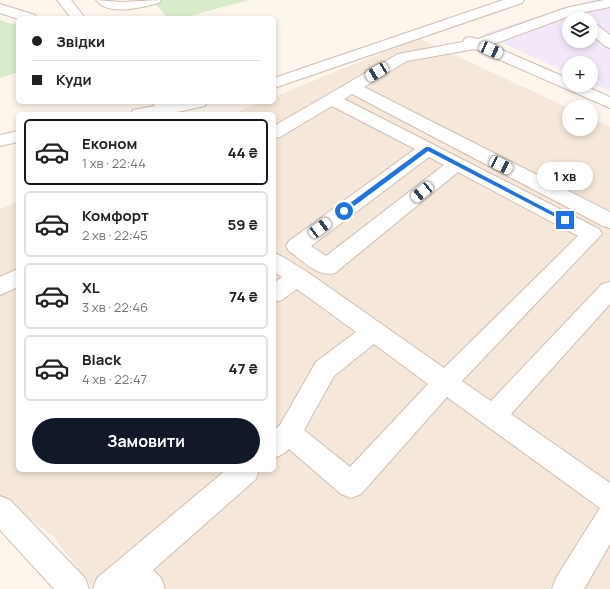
<!DOCTYPE html>
<html lang="uk">
<meta charset="utf-8">
<style>
body{margin:0;font-family:Manrope,sans-serif;background:#f6f6f6;color:#202124;height:100vh;display:flex;flex-direction:column;font-size:15px;white-space:nowrap}
*{box-sizing:border-box;margin:0}
p{font-size:13px;color:#757577}
.icon{flex:none;width:22px;height:22px;fill:none;stroke:currentColor;stroke-width:2;stroke-linecap:round;stroke-linejoin:round}
.map{position:relative;flex:1;overflow:hidden}
.sheet{position:absolute;left:16px;top:112px;width:260px;height:360px;display:flex;flex-direction:column;background:#fff;border-radius:6px;box-shadow:0 2px 6px #0003}
.sheet>*{flex:none}
.top-card{position:absolute;left:16px;top:16px;width:260px;height:88px;border-radius:6px;box-shadow:0 2px 6px #0003;display:grid;align-content:center;height:88px;padding:0 16px;background:#fff}
.buttons{position:absolute;left:562px;top:12px;display:grid;gap:8px}
.buttons a{display:grid;place-items:center;width:36px;height:36px;border-radius:50%;background:#fff;box-shadow:0 2px 6px #0003;font-size:20px}
.end{position:absolute;width:18px;height:18px;margin:-9px;border:5px solid #1a73e8;background:#fff;box-shadow:0 0 0 2px #fff}
.from{border-radius:50%}
.bubble{position:absolute;height:28px;border-radius:14px;background:#fff;box-shadow:0 2px 6px #0003;font-size:13px;font-weight:700;line-height:28px;text-align:center}
.car{position:absolute;width:12px;height:24px;margin:-12px -6px;border-radius:5px;box-shadow:0 0 3px 1px #0007;background:linear-gradient(#fff 24%,#345 0 40%,#fff 0 76%,#345 0 86%,#fff 0)}
.top-card b{display:flex;align-items:center;gap:14px;height:38px;font-size:15px}
.top-card b+b{border-top:1px solid #e0e0e0}
.top-card i{width:10px;height:10px;background:#202124}
ul{padding:7px 0 0;list-style:none}
li{display:flex;align-items:center;gap:12px;height:66px;margin:0 8px 6px;padding:0 8px;border:2px solid #e0e0e0;border-radius:6px}
li div{flex:1}
li b{display:block;font-size:15px}
li em{font-style:normal;font-weight:700}
li.active{border-color:#111827}
li>.icon{width:36px;height:36px;stroke-width:1.5}
.cta{display:flex;gap:8px;margin-top:auto;padding:8px 16px}
.cta a{flex:1;height:46px;border-radius:24px;background:#111827;color:#fff;font-size:16px;font-weight:700;line-height:46px;text-align:center}
.map>svg:first-child{display:block}
.residential{fill:#f5e8da}
.education{fill:#f3e8fa;fill-rule:evenodd}
.green{fill:#d8ecc9}
.lines{fill:none;stroke-linecap:round;stroke-linejoin:round}
.minor-casing{stroke:#d1beb0;stroke-width:2}
.minor{fill:#fff;fill-rule:evenodd}
.route{fill:#1a73e8}
</style>
<div class="map">
<svg width="610" height="589" viewBox="0 0 610 589">
<rect width="100%" height="100%" fill="#fdf6ec"/>
<path class="residential" d="M418 38 569 108V129H591V119L610 127V589H93L53 536 0 498V209L18 201V470H274V114H232L261 102H274V97Z"/>
<path class="education" d="M590 0H610V91L591 83V63H569V73L482 34ZM569 19H591V41H569Z"/>
<path class="green" d="M152 0H249L182 18H168Z
M0 20 9 23 18 24V72L0 78Z"/>
<g class="lines">
<g class="minor-casing">
<path id="minor" d="M57 0H71L85 18H71Z
M96 0 121 2 161 0 159 3C143 7 108 17 96 0Z
M503 0H524L522 3 274 88V78Z
M604 0H610V7L575 14 491 45 569 79V85H583L610 97V108L475 49 407 61 364 87 610 212V228L603 226 352 94 344 99 599 229 602 234 462 381 491 401 602 284 610 282V304L511 414 610 483V544L584 589H552L556 578 600 508 447 397 361 494 351 498 341 494 289 449 283 454 274 458V430L280 425 316 362 356 332 297 289 282 300 274 302V283L282 277 274 272V253L281 256 306 271 444 368 578 236 458 172 335 273C318 278 302 260 289 251L286 246 289 241 415 149 332 106 280 137 274 138V126L398 54 463 42 465 38 470 37 478 39 566 8ZM429 157 444 165 326 256 311 246ZM374 344 428 384 350 467 304 430 334 376Z
M0 4 35 15 37 18 18 19 0 13Z
M591 23 596 24 610 35V48L605 46 591 34Z
M152 102H207L205 106 168 114H131L133 110 155 106Z
M18 131V142L0 146V135Z
M18 269V287L0 295V277Z
M226 470H259L256 479 153 570 161 578 165 589H93L97 578Z
M0 496 10 500 85 578 89 589H54L0 530Z"/>
</g>
<use href="#minor" class="minor"/>
</g>
<path class="route" d="M426 147H429L568 220 563 221 428 151 346 212H342V209Z"/>
</svg>
<div class="buttons">
<a><svg class="icon" aria-label="layers" viewBox="0 0 24 24"><path d="M12 4l9 5-9 5-9-5zM3 14l9 5 9-5"/></svg></a>
<a>+</a>
<a>−</a>
</div>
<i class="end from" style="left:344px;top:211px"></i>
<i class="end" style="left:565px;top:220px"></i>
<div class="bubble" style="left:537px;top:162px;width:56px">1 хв</div>
<i class="car" style="left:491px;top:50px;rotate:114deg"></i>
<i class="car" style="left:377px;top:72px;rotate:239deg"></i>
<i class="car" style="left:501px;top:165px;rotate:117deg"></i>
<i class="car" style="left:422px;top:192px;rotate:231deg"></i>
<i class="car" style="left:320px;top:228px;rotate:53deg"></i>
<div class="top-card">
<b><i class="from"></i>Звідки</b>
<b><i></i>Куди</b>
</div>
<section class="sheet">
<ul>
<li class="active"><svg class="icon" aria-label="car" viewBox="0 0 24 24"><path d="M5 17H2v-5l4-1 3-4h7l3 4 3 1v5h-3M9 17h6M6 11h13"/><circle cx="7" cy="17" r="2"/><circle cx="17" cy="17" r="2"/></svg><div><b>Економ</b><p>1 хв · 22:44</p></div><em>44 ₴</em></li>
<li><svg class="icon" aria-label="car" viewBox="0 0 24 24"><path d="M5 17H2v-5l4-1 3-4h7l3 4 3 1v5h-3M9 17h6M6 11h13"/><circle cx="7" cy="17" r="2"/><circle cx="17" cy="17" r="2"/></svg><div><b>Комфорт</b><p>2 хв · 22:45</p></div><em>59 ₴</em></li>
<li><svg class="icon" aria-label="car" viewBox="0 0 24 24"><path d="M5 17H2v-5l4-1 3-4h7l3 4 3 1v5h-3M9 17h6M6 11h13"/><circle cx="7" cy="17" r="2"/><circle cx="17" cy="17" r="2"/></svg><div><b>XL</b><p>3 хв · 22:46</p></div><em>74 ₴</em></li>
<li><svg class="icon" aria-label="car" viewBox="0 0 24 24"><path d="M5 17H2v-5l4-1 3-4h7l3 4 3 1v5h-3M9 17h6M6 11h13"/><circle cx="7" cy="17" r="2"/><circle cx="17" cy="17" r="2"/></svg><div><b>Black</b><p>4 хв · 22:47</p></div><em>47 ₴</em></li>
</ul>
<div class="cta"><a>Замовити</a></div>
</section>
</div>
